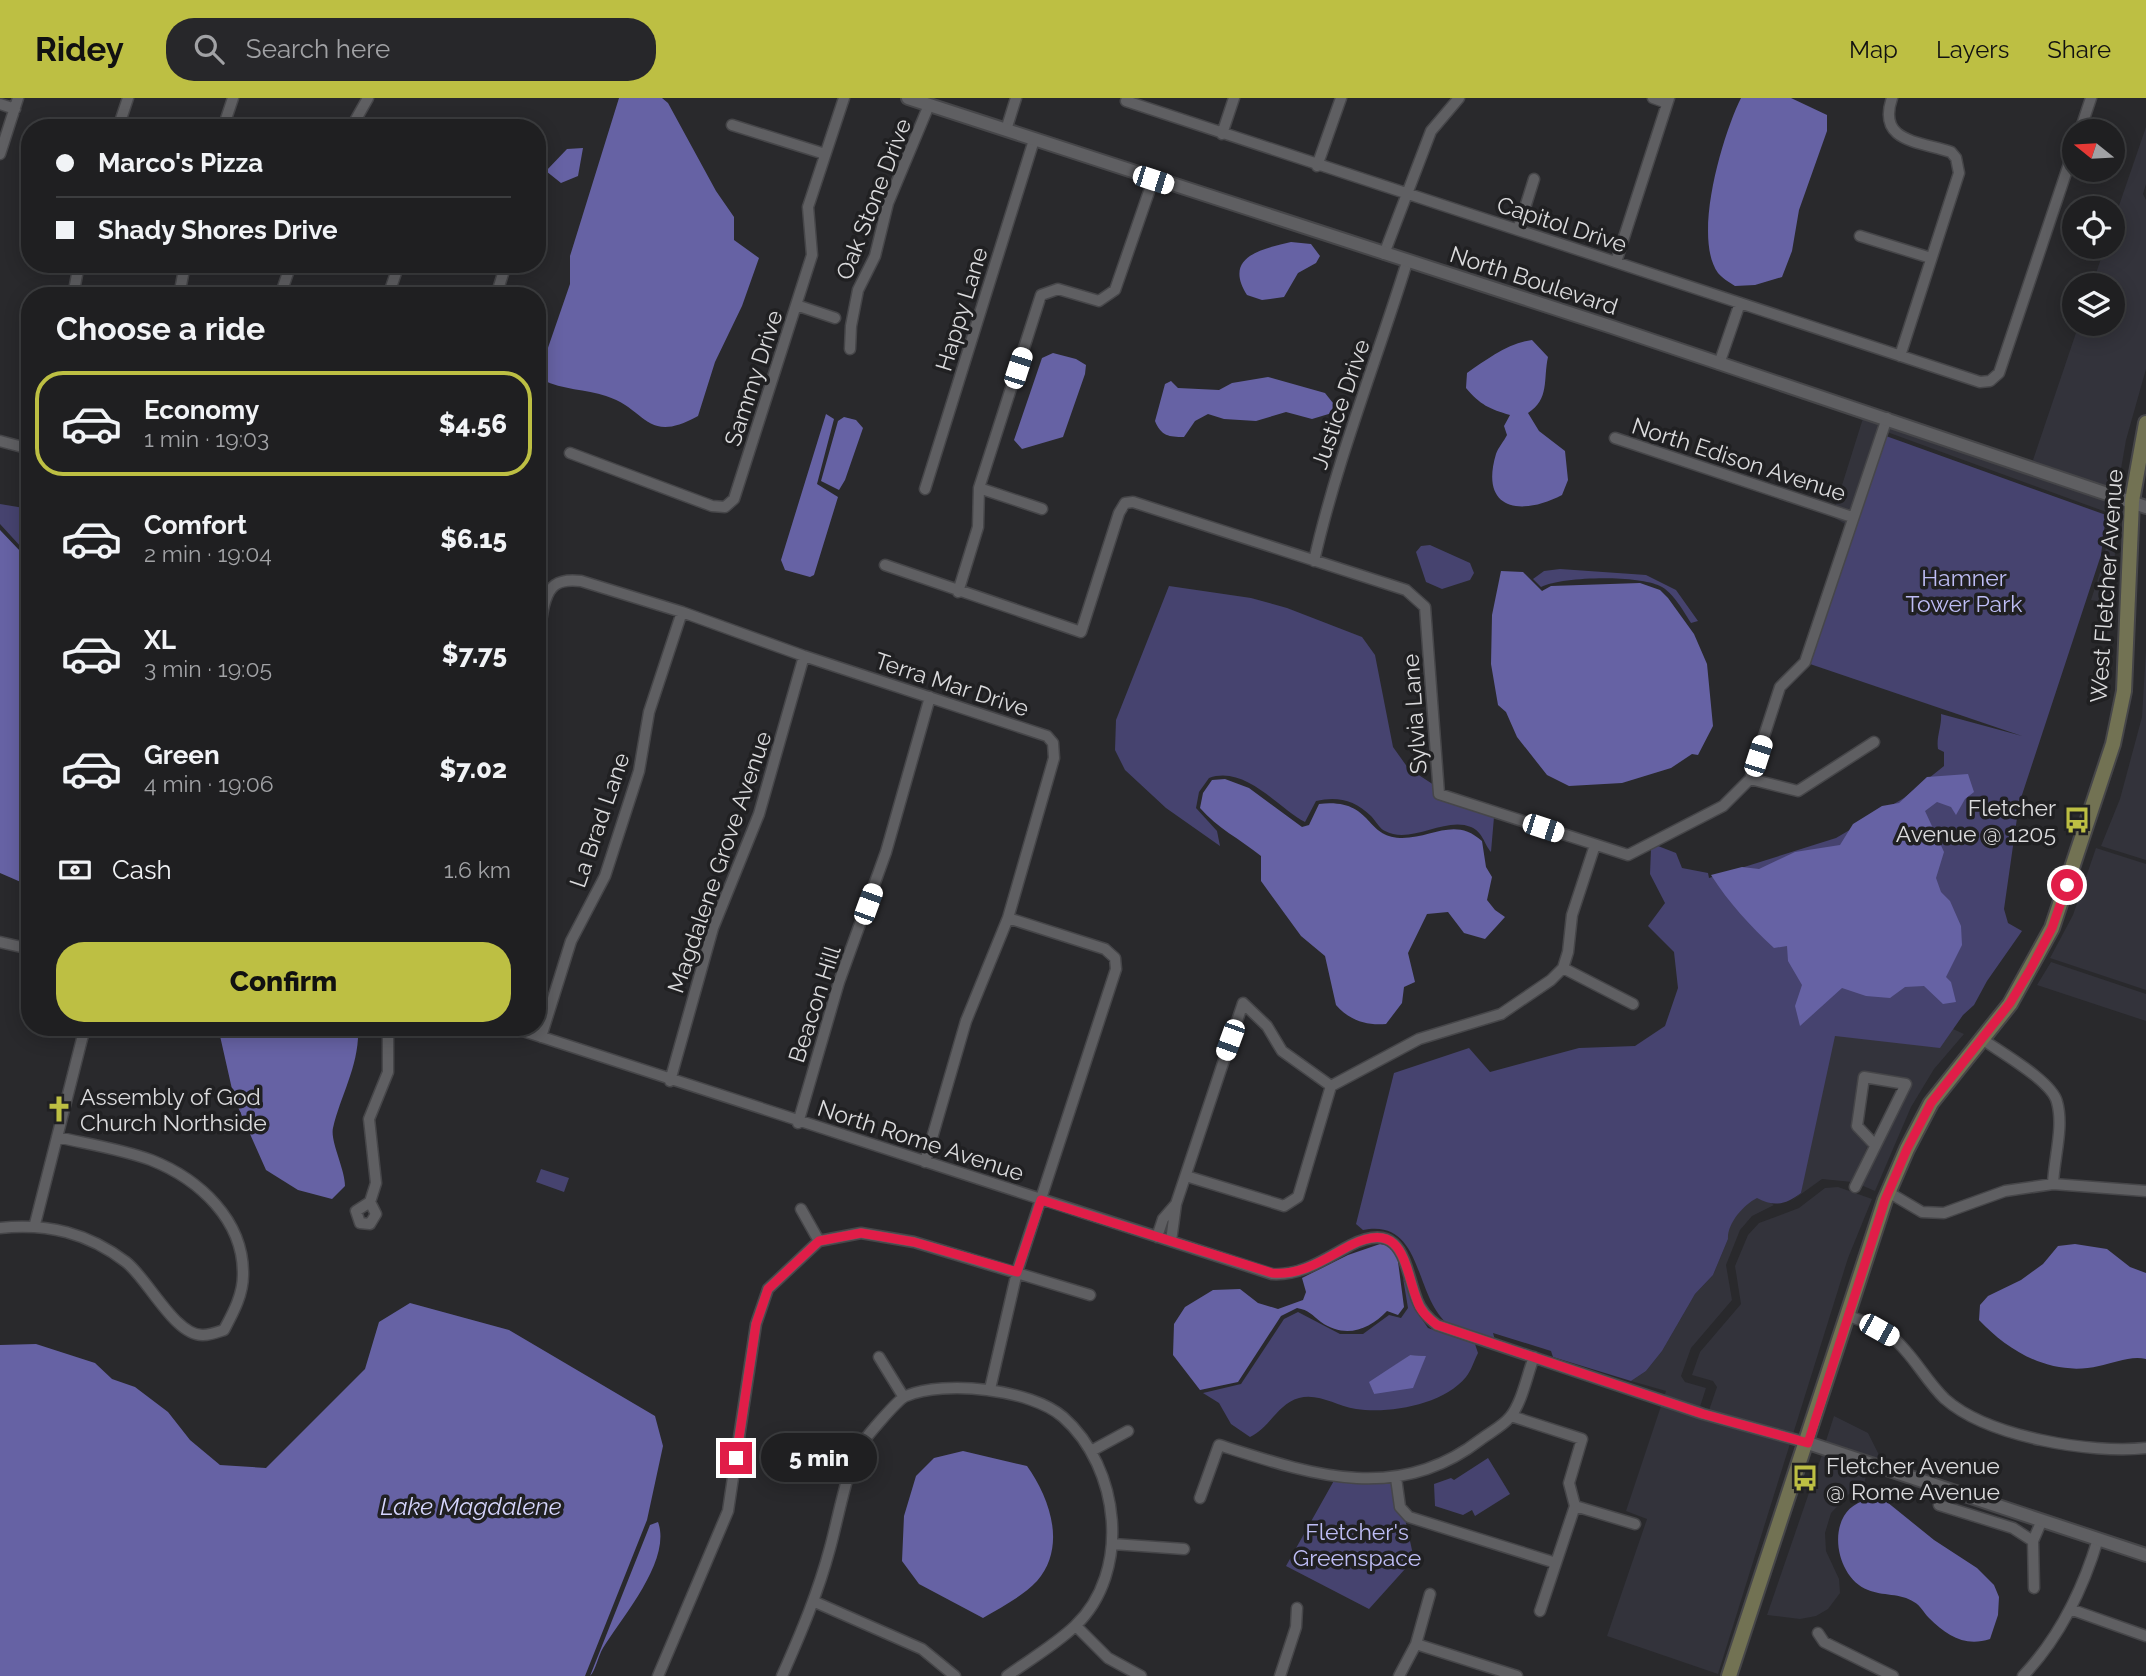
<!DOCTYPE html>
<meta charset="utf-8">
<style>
body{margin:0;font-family:Raleway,sans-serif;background:#27272a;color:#f1f3f6;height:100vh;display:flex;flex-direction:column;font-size:26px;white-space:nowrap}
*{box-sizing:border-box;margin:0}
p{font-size:23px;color:#a1a2a5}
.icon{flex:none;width:38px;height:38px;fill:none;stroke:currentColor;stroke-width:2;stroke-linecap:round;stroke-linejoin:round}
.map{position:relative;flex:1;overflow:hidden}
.details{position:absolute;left:21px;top:189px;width:525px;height:749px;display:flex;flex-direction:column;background:#1f1f21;border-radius:28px;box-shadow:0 4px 18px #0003,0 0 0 2px #3c3d3f}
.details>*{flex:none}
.top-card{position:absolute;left:21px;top:21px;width:525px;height:154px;border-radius:28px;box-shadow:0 4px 18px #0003,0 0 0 2px #3c3d3f;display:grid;align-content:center;height:154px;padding:0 35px;background:#1f1f21}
.needle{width:46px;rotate:288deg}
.tools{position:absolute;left:2062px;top:21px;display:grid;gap:14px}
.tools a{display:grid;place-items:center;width:63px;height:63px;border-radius:50%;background:#1f1f21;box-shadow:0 4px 18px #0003,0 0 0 2px #3c3d3f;font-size:35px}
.end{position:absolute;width:32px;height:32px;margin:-16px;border:9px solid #e11d48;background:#fff;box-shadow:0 0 0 4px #fff}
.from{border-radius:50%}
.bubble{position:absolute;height:49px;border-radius:24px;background:#1f1f21;box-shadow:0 4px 18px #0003,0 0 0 2px #3c3d3f;font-size:23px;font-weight:800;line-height:49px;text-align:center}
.car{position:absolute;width:21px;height:42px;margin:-21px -10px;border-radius:9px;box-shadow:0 0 5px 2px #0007;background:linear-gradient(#fff 24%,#345 0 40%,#fff 0 76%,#345 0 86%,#fff 0)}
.top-card b{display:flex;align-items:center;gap:24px;height:66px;font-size:26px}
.top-card b+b{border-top:2px solid #3c3d3f}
.top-card i{width:18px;height:18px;background:#f1f3f6}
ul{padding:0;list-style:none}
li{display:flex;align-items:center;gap:21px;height:105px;margin:0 14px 10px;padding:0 21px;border:4px solid transparent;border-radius:28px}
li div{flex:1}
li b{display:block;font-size:26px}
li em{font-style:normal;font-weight:800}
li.active{border-color:#bdbf43}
li>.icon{width:63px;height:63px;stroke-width:1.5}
h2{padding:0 35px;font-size:32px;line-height:84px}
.pay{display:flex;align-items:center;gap:18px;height:77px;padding:0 35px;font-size:26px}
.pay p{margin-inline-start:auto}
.action{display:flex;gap:14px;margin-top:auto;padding:14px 35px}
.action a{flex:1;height:80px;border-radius:28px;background:#bdbf43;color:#111;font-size:28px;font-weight:800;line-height:80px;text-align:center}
header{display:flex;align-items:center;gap:42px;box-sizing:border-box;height:98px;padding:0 35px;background:#bdbf43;color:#111}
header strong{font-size:33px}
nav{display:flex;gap:38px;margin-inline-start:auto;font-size:24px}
.search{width:490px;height:63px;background:#27272a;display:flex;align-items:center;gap:18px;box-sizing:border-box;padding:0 24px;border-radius:28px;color:#a1a2a5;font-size:26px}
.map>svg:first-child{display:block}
.built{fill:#33333b}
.green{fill:#46436f;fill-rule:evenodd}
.water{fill:#6662a4}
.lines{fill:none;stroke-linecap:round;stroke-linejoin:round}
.minor-casing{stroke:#464649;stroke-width:13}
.tertiary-casing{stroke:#464649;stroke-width:16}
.secondary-casing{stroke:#464649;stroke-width:18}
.minor{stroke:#5f5f62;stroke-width:10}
.tertiary{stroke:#5f5f62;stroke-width:12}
.secondary{stroke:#727253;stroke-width:14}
.route{stroke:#e11d48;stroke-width:9}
.labels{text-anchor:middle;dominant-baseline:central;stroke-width:7;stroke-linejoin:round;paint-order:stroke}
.street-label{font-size:23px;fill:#dbdbdd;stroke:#202022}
.park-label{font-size:23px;fill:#bebdf5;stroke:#202022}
.poi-label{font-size:23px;fill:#dbdbdd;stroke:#202022;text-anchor:start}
.water-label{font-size:24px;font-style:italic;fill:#d6d6fd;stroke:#202022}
</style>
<header>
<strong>Ridey</strong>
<div class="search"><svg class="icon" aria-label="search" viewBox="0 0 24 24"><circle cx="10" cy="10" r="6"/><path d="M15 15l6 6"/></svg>Search here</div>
<nav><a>Map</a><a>Layers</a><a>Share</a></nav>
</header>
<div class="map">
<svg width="2146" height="1578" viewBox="0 0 2146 1578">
<rect width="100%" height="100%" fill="#29292c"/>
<path class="built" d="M2146 29V86L2143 96 2146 102V271L2126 342 2117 394 2032 365 2079 226H2112V187H2092L2105 149H2112V128Z
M1864 317 1881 323 1845 426 1833 419V416Z
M1890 326 2117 403 2113 505 2091 502 2105 459 2109 415 1887 334Z
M2146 552V762L2101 748 2120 701 2142 619Z
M2096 750 2146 766V892L2050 860 2073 817Z
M2051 864 2146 896V923L2037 887Z
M1944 927 1964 936 1934 971 1911 1009 1875 1093 1861 1087 1910 988 1860 978 1852 1027 1868 1047 1852 1084 1822 1081 1790 1104 1801 1095 1819 998 1824 944 1842 932Z
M1695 1060 1774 1107 1752 1118 1740 1132 1726 1167 1732 1202 1691 1250 1681 1278 1685 1284 1706 1290 1697 1318 1706 1321 1717 1289 1713 1283 1692 1277 1700 1254 1741 1206 1735 1168 1748 1137 1759 1125 1799 1110 1825 1090 1838 1089 1872 1101 1848 1160 1718 1576 1607 1538 1647 1421 1626 1413 1666 1293 1631 1283 1646 1273 1662 1253 1695 1196 1713 1177 1728 1141 1717 1127Z
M1834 1318 1868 1335 1880 1359 1878 1364 1825 1346Z
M1823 1354 1875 1372 1867 1374 1862 1394 1849 1396 1831 1415 1825 1435 1826 1453 1839 1481 1840 1495 1828 1511 1816 1518 1800 1521 1767 1517Z"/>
<path class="green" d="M1886 338 2106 417 2101 457 2019 706 2004 811 2008 825 2022 833 1987 883 1974 907 1963 917 1940 950 1835 938 1801 1095C1785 1107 1774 1109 1757 1100 1743 1107 1727 1126 1728 1141L1713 1177 1695 1196 1662 1253 1646 1273 1631 1283 1553 1259 1551 1253 1493 1235 1495 1242C1482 1238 1460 1236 1449 1227 1413 1199 1424 1120 1363 1132L1356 1126 1394 975 1469 950 1490 974 1579 950 1635 948 1665 928 1678 890 1674 854 1648 828 1665 805 1650 776 1651 751 1658 748 1676 755 1682 770 1708 775 1709 780 1836 740 1904 700 1944 668V654L1938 651C1936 639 1942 628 1941 616L2022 638 1810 566Z
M0 406 30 411V449L22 450 0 426Z
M1430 447 1470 465 1474 475 1470 482 1442 491 1426 484 1416 454 1421 448Z
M1560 471 1646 477 1676 492 1698 523 1691 525C1684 514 1673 494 1660 488 1638 477 1563 478 1541 489L1533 481 1544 473Z
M1169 488 1251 500 1287 510 1362 539 1375 557 1393 649 1408 670 1434 687V696L1494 719 1491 754C1484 746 1483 734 1471 729 1445 718 1411 747 1385 733 1380 731 1375 722 1371 718 1355 702 1337 698 1316 703L1305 724C1277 709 1245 667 1209 680L1199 694 1196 710 1217 733 1220 748 1166 710 1125 672 1115 652 1116 622Z
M541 1071 569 1080 564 1094 536 1084Z
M1403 1180 1419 1217 1428 1230 1475 1246 1478 1255C1474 1263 1471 1273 1466 1279 1443 1307 1389 1316 1356 1311 1336 1308 1319 1295 1299 1300 1277 1306 1270 1330 1250 1339L1231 1326 1219 1305 1203 1295 1241 1286 1284 1221 1298 1214 1340 1236H1363L1389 1217 1401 1220 1408 1210ZM1410 1257 1425 1258 1374 1296 1370 1285Z
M1488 1360 1510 1396 1475 1418 1472 1412 1463 1417 1435 1408 1434 1386 1451 1380 1454 1382Z
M1336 1379 1396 1380 1414 1461 1369 1511 1286 1468Z"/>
<path class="water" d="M619 0H662L668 5 716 93 734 119V142L759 160 742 208 715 264 698 318C646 347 647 311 606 298 586 291 562 292 543 282L541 270 570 186V158Z
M1741 0H1791L1827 17V33L1799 112 1792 153 1782 179 1755 187 1735 188C1729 184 1722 180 1718 175 1692 139 1723 36 1741 0Z
M583 50 578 78 561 85 546 73 567 51Z
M1291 144 1311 146 1320 158 1316 165 1298 175 1284 199 1262 202 1247 197C1223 159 1261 151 1291 144Z
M1532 242 1548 259C1543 281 1550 301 1528 315L1539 333 1565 353 1568 382 1562 397C1522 418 1479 413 1496 356 1498 350 1504 343 1507 337L1504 328 1510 317C1490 311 1480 307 1466 290L1467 275C1486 262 1508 245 1532 242Z
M1053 255 1076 261 1086 267 1085 276 1063 339 1022 351 1014 342 1042 260Z
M1268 279 1325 295 1333 305 1332 315 1312 321 1286 314 1256 323 1224 321 1208 316 1195 323 1184 339C1169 339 1161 338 1155 323L1165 286 1171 283 1178 290 1219 292 1232 285Z
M826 316 834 321 817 386 838 399 814 477 810 479 785 472 781 462Z
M844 319 856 322 863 330 845 382 839 392 821 383 838 323Z
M0 432 20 453H30V788L0 775Z
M1501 473 1523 474 1542 493 1551 488 1640 485 1660 492 1668 500 1694 536 1707 566 1713 628 1698 657 1692 656 1671 670 1622 685 1569 688 1547 677 1517 639 1506 614 1498 607 1491 566 1492 517Z
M1968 676 1974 694 1965 701 1956 717 1951 709 1937 704 1925 713 1944 754 1936 780 1941 794 1950 803 1961 828 1962 847 1946 879 1951 884 1956 904 1943 906 1924 888 1905 889 1890 900 1866 898 1842 890 1800 928 1795 908 1802 887 1788 863 1787 848 1774 850C1750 828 1729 805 1711 777L1742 769 1759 771 1795 754 1840 747 1853 726 1882 708 1899 705 1927 679Z
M1225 681 1249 690 1302 729 1309 727 1319 706C1373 700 1364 739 1400 740 1432 741 1454 718 1482 743L1486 769 1492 779 1487 802 1495 812 1505 819 1485 841 1464 835 1448 814 1427 816 1408 855 1415 884 1404 889 1402 905 1386 926C1367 928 1349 922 1336 907L1325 858 1301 838 1261 783V758C1240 741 1217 730 1200 710L1203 695 1212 682Z
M218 929H358C360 966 341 996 333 1030 330 1043 345 1071 345 1088L332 1101 298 1092 266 1072 234 1000Z
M1380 1146 1388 1147 1397 1156 1404 1209 1398 1217 1387 1213C1369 1232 1345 1241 1321 1224 1312 1217 1309 1212 1297 1210L1281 1218 1238 1284 1200 1292 1173 1257 1174 1226 1185 1209 1213 1192 1240 1191 1258 1205 1278 1211 1303 1202 1306 1194 1302 1180 1348 1157Z
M2075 1146 2107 1151 2130 1169 2146 1175V1261C2132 1257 2113 1265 2099 1268 2052 1279 2009 1254 1979 1222L1980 1207 1988 1198 2021 1182 2043 1166 2058 1148Z
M410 1205 509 1232 655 1318 663 1348 647 1422 585 1578H0V1247L36 1246 95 1265 112 1281 135 1289 168 1314 190 1342 220 1367 266 1370 365 1271 379 1224Z
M1410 1257 1426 1258 1413 1290 1374 1296 1369 1284Z
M963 1353 1027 1368C1050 1400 1067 1449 1037 1483 1022 1499 1001 1509 983 1520L919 1486 902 1463 904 1418 916 1378 934 1360Z
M1875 1399 1887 1404 1934 1442 1977 1470 1994 1487 1999 1499 1998 1517 1990 1541C1965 1549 1947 1538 1929 1520 1923 1514 1921 1508 1914 1504 1901 1495 1882 1498 1868 1492 1842 1482 1830 1442 1844 1418 1850 1407 1863 1402 1875 1399Z
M658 1424C672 1462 622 1519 603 1550 598 1558 596 1572 590 1578L650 1427Z"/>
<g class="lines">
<g class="minor-casing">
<path id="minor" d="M1127 0 1126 3 1980 284 1990 283 1999 275 2074 51
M1653 0 1667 5
M1892 0C1877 44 1918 43 1951 54L1956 60 1959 75 1900 258
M0 6 15 11
M732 27 825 56
M118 30 128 0
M223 30 233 0
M351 30 368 0
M1006 32 1016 0
M2080 33 2091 0
M1222 36 1234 0
M0 56 18 0
M1317 68 1341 0
M1518 132 1534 81
M1860 138 1931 160
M1384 156 1431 33 1459 0
M1616 164 1669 0
M73 198 79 166
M179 198 185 166
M280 198 291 166
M388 198 399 166
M496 198 506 166
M796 207 835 220
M850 251 851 228 858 192 875 158 888 105 929 7
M1719 266 1740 205
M1615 340 1852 419
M0 343 30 351
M570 355 712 408 725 409 734 401 812 157 808 109 844 0
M979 390 1042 411
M925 391 1034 42
M1314 463C1337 361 1376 264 1407 164
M885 467 1081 534 1119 415 1125 405 1133 404 1406 492 1425 509 1439 696 1628 757 1723 708 1750 681 1780 589 1805 564 1887 320
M958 494 978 429 979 390 1041 197 1058 191 1099 203 1115 192 1153 82
M537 626C541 596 532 504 555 487 562 482 573 482 581 483L682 514 804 558 1047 638 1053 645 1054 660 1008 820 966 923 925 1064
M1750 681 1798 693 1874 644
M0 844 30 851
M1563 870 1633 906
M511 929 1272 1176C1302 1178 1326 1160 1351 1147 1404 1121 1404 1168 1417 1202 1421 1213 1428 1220 1437 1227L1703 1316 1808 1345
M541 939 571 843 605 778 639 673 649 614 682 514
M1982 941C2000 954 2052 983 2057 1004 2064 1029 2054 1060 2053 1086
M670 983 713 830 759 716 804 558
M1331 988 1419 941 1501 916 1551 882 1563 870 1568 854 1572 817 1595 747
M798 1025 839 884 886 754 930 599
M1186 1078 1284 1108 1298 1099 1331 988
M1855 1089 1906 986 1864 979 1857 1028 1874 1046
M1888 1094 1922 1114 1944 1115 2005 1093 2053 1086 2146 1093
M370 1104 356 1113 360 1125 370 1126 376 1116 370 1104 376 1085 369 1021 388 974V929
M801 1111 819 1143
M35 1126 85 929
M0 1130C48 1125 88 1135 126 1164 148 1181 175 1238 203 1237 210 1237 218 1234 224 1232 233 1215 243 1197 243 1177 244 1122 199 1081 151 1062 121 1051 88 1046 57 1039
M1157 1139 1163 1121 1176 1106
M1171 1143 1176 1106 1243 905 1267 928 1282 953 1331 988
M1849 1218C1863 1223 1880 1230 1892 1239 1913 1256 1925 1282 1945 1301 1988 1339 2091 1356 2146 1350
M879 1259 903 1298
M990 1291 1017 1174 1116 871 1115 860 1105 851 1008 820
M1511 1318 1582 1341 1569 1385 1575 1408 1540 1513
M1093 1352 1128 1333
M1396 1380 1400 1409 1409 1419 1556 1465
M1200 1400 1219 1347C1310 1376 1396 1407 1480 1342 1489 1335 1503 1328 1510 1319 1522 1305 1527 1277 1534 1259
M1939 1407 2013 1430 2033 1443 2042 1422
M1575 1408 1635 1426
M2033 1443 2034 1490
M1113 1446 1184 1451
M815 1504 922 1551 955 1578
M2070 1511 2146 1538
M1076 1528 1108 1560 1141 1578
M1818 1535 1824 1544 1893 1578
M1416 1546 1517 1578
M658 1578 728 1413 756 1226 768 1191 819 1143 861 1135 914 1144 1090 1197
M782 1578C801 1535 818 1495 830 1450 837 1425 847 1372 857 1353 862 1343 898 1301 906 1298 945 1282 1031 1291 1063 1319 1120 1369 1132 1474 1075 1528 1055 1547 1029 1562 1007 1578
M1280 1578 1296 1529 1297 1510
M1399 1578 1416 1546 1430 1496
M2023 1578C2059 1540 2083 1491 2098 1441"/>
</g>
<g class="tertiary-casing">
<path id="tertiary" d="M908 0 1612 229 2146 409
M1808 1345 2146 1457"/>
</g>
<g class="secondary-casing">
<path id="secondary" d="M1729 1578 1885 1102 1907 1051 1931 1005 2010 906 2052 830 2113 646 2124 593 2132 403 2146 325"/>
</g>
<use href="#minor" class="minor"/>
<use href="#tertiary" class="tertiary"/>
<use href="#secondary" class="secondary"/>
</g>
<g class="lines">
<path class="route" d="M736 1360 756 1226 768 1191 819 1143 861 1135 914 1144 1017 1174 1041 1102 1272 1175C1302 1178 1326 1160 1351 1147 1404 1121 1404 1168 1417 1202 1420 1213 1428 1220 1437 1227L1703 1316 1808 1345 1885 1102 1907 1051 1931 1005 2010 905 2030 872 2052 830 2067 787"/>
</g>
<defs>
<g id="bus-bare" transform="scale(2.1)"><path d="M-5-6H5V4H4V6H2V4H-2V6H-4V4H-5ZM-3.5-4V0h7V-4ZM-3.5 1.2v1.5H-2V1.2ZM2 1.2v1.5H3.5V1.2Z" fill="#bdbf43" stroke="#202022" stroke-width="2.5" paint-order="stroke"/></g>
<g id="church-bare" transform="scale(2.1)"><path d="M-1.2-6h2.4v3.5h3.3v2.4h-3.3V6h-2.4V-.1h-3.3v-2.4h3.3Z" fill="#bdbf43" stroke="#202022" stroke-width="2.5" paint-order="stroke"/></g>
</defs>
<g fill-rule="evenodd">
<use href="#bus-bare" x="2077" y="722"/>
<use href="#church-bare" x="59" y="1011"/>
<use href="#bus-bare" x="1805" y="1380"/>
</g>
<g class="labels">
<g class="street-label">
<text transform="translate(873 101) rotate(-69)">Oak Stone Drive</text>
<text transform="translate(1562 126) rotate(18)">Capitol Drive</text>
<text transform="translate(1534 182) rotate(18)">North Boulevard</text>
<text transform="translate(961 211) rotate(-73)">Happy Lane</text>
<text transform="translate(753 280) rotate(-72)">Sammy Drive</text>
<text transform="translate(1340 306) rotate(-71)">Justice Drive</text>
<text transform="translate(1739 361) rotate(18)">North Edison Avenue</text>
<text transform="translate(2106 488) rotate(-86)">West Fletcher Avenue</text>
<text transform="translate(952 586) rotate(18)">Terra Mar Drive</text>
<text transform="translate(1414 616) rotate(-94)">Sylvia Lane</text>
<text transform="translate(599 722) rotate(-71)">La Brad Lane</text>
<text transform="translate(719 764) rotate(-71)">Magdalene Grove Avenue</text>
<text transform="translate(814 906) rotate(-72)">Beacon Hill</text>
<text transform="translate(921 1042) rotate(18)">North Rome Avenue</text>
</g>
<g class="park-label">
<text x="1964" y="479">Hamner<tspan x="1964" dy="26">Tower Park</tspan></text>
<text x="1357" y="1433">Fletcher's<tspan x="1357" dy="26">Greenspace</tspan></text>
</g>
<g class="poi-label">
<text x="2056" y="709" text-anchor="end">Fletcher<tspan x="2056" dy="26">Avenue @ 1205</tspan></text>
<text x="80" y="998">Assembly of God<tspan x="80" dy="26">Church Northside</tspan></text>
<text x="1826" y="1367">Fletcher Avenue<tspan x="1826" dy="26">@ Rome Avenue</tspan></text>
</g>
<g class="water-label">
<text x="471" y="1408">Lake Magdalene</text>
</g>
</g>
</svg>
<div class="tools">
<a><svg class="needle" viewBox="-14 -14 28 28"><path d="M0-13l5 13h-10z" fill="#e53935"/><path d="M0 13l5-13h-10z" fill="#a1a2a5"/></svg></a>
<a><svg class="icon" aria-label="locate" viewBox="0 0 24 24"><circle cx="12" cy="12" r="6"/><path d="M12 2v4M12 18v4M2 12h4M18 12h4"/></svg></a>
<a><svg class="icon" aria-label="layers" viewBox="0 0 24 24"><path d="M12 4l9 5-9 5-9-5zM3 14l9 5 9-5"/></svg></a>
</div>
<i class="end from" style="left:2067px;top:787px"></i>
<i class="end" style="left:736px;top:1360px"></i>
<div class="bubble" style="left:761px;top:1335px;width:116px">5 min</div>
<i class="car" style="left:1153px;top:82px;rotate:108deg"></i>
<i class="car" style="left:1018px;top:270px;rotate:18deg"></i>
<i class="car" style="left:1758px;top:658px;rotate:18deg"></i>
<i class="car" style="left:1543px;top:730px;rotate:108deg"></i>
<i class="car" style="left:868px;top:806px;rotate:20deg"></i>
<i class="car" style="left:1230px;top:942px;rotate:200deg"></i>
<i class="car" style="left:1879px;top:1232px;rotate:119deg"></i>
<div class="top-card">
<b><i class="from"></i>Marco's Pizza</b>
<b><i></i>Shady Shores Drive</b>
</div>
<section class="details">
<h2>Choose a ride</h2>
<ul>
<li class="active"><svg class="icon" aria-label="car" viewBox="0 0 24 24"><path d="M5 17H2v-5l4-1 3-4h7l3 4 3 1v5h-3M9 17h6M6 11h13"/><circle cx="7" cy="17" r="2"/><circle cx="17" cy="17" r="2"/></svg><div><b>Economy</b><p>1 min · 19:03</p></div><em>$4.56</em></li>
<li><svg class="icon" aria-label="car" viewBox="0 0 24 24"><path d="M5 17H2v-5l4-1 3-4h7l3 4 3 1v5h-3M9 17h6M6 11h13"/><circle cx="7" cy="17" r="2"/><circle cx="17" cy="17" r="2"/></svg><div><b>Comfort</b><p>2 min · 19:04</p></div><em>$6.15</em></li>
<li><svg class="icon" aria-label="car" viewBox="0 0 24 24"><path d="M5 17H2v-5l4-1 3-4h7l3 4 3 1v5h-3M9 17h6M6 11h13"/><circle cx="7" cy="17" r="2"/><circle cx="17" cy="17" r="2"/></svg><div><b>XL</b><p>3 min · 19:05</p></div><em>$7.75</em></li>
<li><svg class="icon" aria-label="car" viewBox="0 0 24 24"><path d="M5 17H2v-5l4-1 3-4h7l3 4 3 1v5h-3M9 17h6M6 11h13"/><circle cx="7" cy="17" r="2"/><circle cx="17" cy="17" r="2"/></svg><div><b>Green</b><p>4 min · 19:06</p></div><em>$7.02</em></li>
</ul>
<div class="pay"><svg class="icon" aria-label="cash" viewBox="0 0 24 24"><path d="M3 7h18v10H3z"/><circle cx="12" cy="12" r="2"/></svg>Cash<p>1.6 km</p></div>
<div class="action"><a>Confirm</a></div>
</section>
</div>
